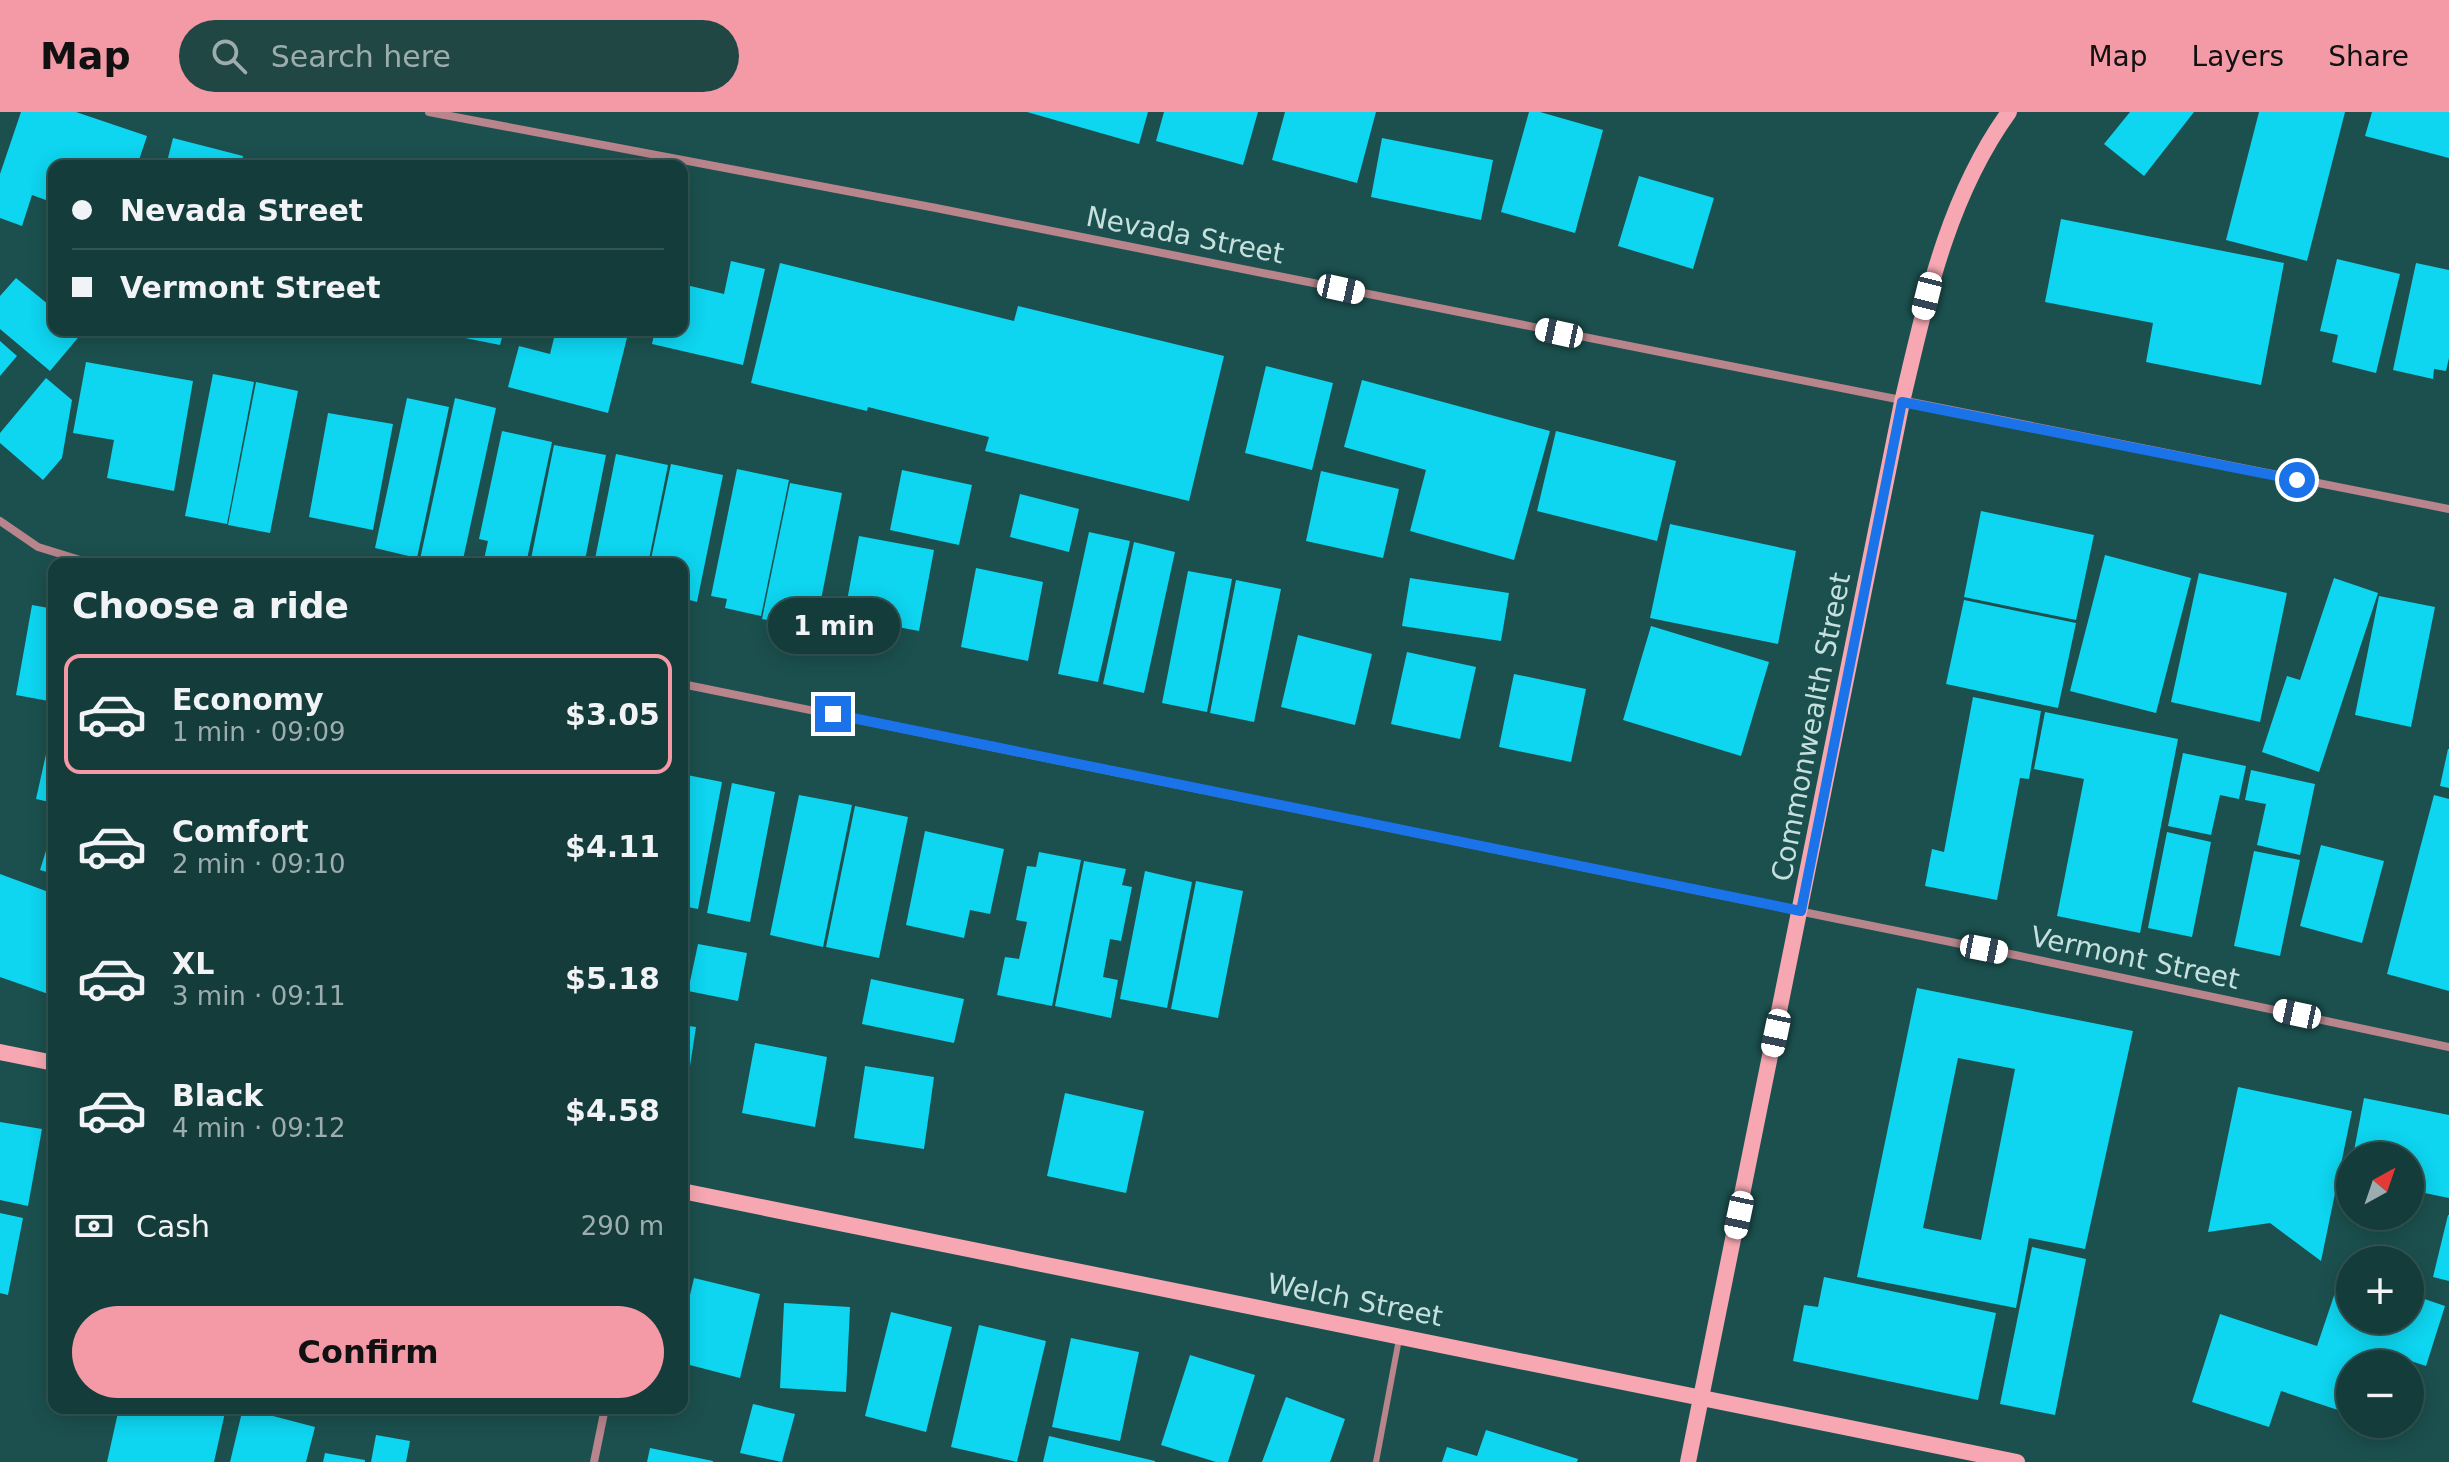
<!DOCTYPE html>
<meta charset="utf-8">
<style>
body{margin:0;font-family:"DejaVu Sans",sans-serif;background:#214745;color:#f1f3f6;height:100vh;display:flex;flex-direction:column;font-size:30px;white-space:nowrap}
*{box-sizing:border-box;margin:0}
p{font-size:26px;color:#9dadaf}
.icon{flex:none;width:44px;height:44px;fill:none;stroke:currentColor;stroke-width:2;stroke-linecap:round;stroke-linejoin:round}
.map{position:relative;flex:1;overflow:hidden}
.side{position:absolute;left:48px;top:446px;width:640px;height:856px;display:flex;flex-direction:column;background:#143c3a;border-radius:16px;box-shadow:0 4px 20px #0003,0 0 0 2px #335654}
.side>*{flex:none}
.hud{position:absolute;left:48px;top:48px;width:640px;height:176px;border-radius:16px;box-shadow:0 4px 20px #0003,0 0 0 2px #335654;display:grid;align-content:center;height:176px;padding:0 24px;background:#143c3a}
.needle{width:52px;rotate:40deg}
.fabs{position:absolute;left:2336px;top:1030px;display:grid;gap:16px}
.fabs a{display:grid;place-items:center;width:88px;height:88px;border-radius:50%;background:#143c3a;box-shadow:0 4px 20px #0003,0 0 0 2px #335654;font-size:40px}
.end{position:absolute;width:36px;height:36px;margin:-18px;border:10px solid #1a73e8;background:#fff;box-shadow:0 0 0 4px #fff}
.from{border-radius:50%}
.bubble{position:absolute;height:56px;border-radius:28px;background:#143c3a;box-shadow:0 4px 20px #0003,0 0 0 2px #335654;font-size:26px;font-weight:600;line-height:56px;text-align:center}
.car{position:absolute;width:24px;height:48px;margin:-24px -12px;border-radius:10px;box-shadow:0 0 6px 2px #0007;background:linear-gradient(#fff 24%,#345 0 40%,#fff 0 76%,#345 0 86%,#fff 0)}
.hud b{display:flex;align-items:center;gap:28px;height:76px;font-size:30px}
.hud b+b{border-top:2px solid #335654}
.hud i{width:20px;height:20px;background:#f1f3f6}
ul{padding:0;list-style:none}
li{display:flex;align-items:center;gap:24px;height:120px;margin:0 16px 12px;padding:0 8px;border:4px solid transparent;border-radius:16px}
li div{flex:1}
li b{display:block;font-size:30px}
li em{font-style:normal;font-weight:600}
li.selected{border-color:#f49aa6}
li>.icon{width:72px;height:72px;stroke-width:1.5}
h2{padding:0 24px;font-size:36px;line-height:96px}
.pay{display:flex;align-items:center;gap:20px;height:88px;padding:0 24px;font-size:30px}
.pay p{margin-inline-start:auto}
.button{display:flex;gap:16px;margin-top:auto;padding:16px 24px}
.button a{flex:1;height:92px;border-radius:48px;background:#f49aa6;color:#111;font-size:32px;font-weight:600;line-height:92px;text-align:center}
header{display:flex;align-items:center;gap:48px;box-sizing:border-box;height:112px;padding:0 40px;background:#f49aa6;color:#111}
header strong{font-size:38px}
nav{display:flex;gap:44px;margin-inline-start:auto;font-size:28px}
.search{width:560px;height:72px;background:#214745;display:flex;align-items:center;gap:20px;box-sizing:border-box;padding:0 28px;border-radius:44px;color:#9dadaf;font-size:30px}
.map>svg:first-child{display:block}
.building{fill:#0ed5f0;fill-rule:evenodd}
.lines{fill:none;stroke-linecap:round;stroke-linejoin:round}
.lane{stroke:#b7858b;stroke-width:6}
.street{stroke:#b7858b;stroke-width:8}
.secondary{stroke:#f6a7b1;stroke-width:16}
.route{stroke:#1a73e8;stroke-width:10}
.labels{text-anchor:middle;dominant-baseline:central;stroke-width:8;stroke-linejoin:round;paint-order:stroke}
.street-label{font-size:28px;fill:#c6e0de;stroke:#1b504e}
</style>
<header>
<strong>Map</strong>
<div class="search"><svg class="icon" aria-label="search" viewBox="0 0 24 24"><circle cx="10" cy="10" r="6"/><path d="M15 15l6 6"/></svg>Search here</div>
<nav><a>Map</a><a>Layers</a><a>Share</a></nav>
</header>
<div class="map">
<svg width="2449" height="1350" viewBox="0 0 2449 1350">
<rect width="100%" height="100%" fill="#1b504e"/>
<path class="building" d="M21 0H76L147 24 137 54H54V91L32 83 22 114 0 106V62Z
M1027 0H1148L1139 32Z
M1164 0H1258L1243 53 1156 29Z
M1285 0H1376L1357 71 1272 48Z
M1529 0H1540L1603 18 1575 121 1501 100Z
M2130 0H2194L2144 64 2104 32Z
M2259 0H2345L2307 149 2226 128Z
M2372 0H2449V46L2365 24Z
M173 26 243 44 241 54H166Z
M1382 26 1493 48 1481 108 1371 85Z
M1639 64 1714 86 1693 157 1618 134Z
M2061 107 2284 151 2261 273 2146 250 2153 211 2045 190Z
M2337 147 2400 162 2376 261 2332 250 2338 223 2320 219Z
M731 149 765 157 743 253 652 232 655 218H682V172L724 182Z
M780 151 1014 209 1018 194 1224 244 1189 389 985 339 989 325 868 295 867 299 751 271Z
M2416 151 2449 158V246L2446 259 2434 257 2433 267 2393 258Z
M16 166 54 197V218H79L82 221 50 259 0 217V184Z
M440 218H504L500 233 440 221Z
M556 218H629L608 301 508 275 519 234 550 242Z
M0 229 17 244 0 264Z
M86 250 193 269 174 379 107 366 114 328 73 321Z
M1266 254 1333 271 1312 358 1245 341Z
M213 262 254 270 227 412 185 404Z
M46 266 72 288 62 346 43 368 0 331V321Z
M1362 268 1550 319 1514 448 1410 419 1426 358 1344 335Z
M256 270 298 279 270 421 228 413Z
M407 286 449 295 417 446 375 436Z
M455 286 496 296 462 452H419Z
M328 301 393 312 373 418 309 405Z
M502 319 552 330 526 452H483L488 429 479 427Z
M1556 319 1676 349 1657 429 1537 399Z
M554 333 606 343 585 448 575 446 574 452H530Z
M616 342 668 353 648 452H594Z
M671 352 723 363 697 490 682 486V452H650Z
M737 357 789 368 761 504 725 496 727 487 711 484Z
M902 358 972 373 959 433 890 418Z
M1321 359 1399 377 1383 446 1306 429Z
M790 371 842 381 817 508 801 504 799 514 762 507Z
M1020 382 1079 397 1069 440 1010 425Z
M1981 399 2094 423 2076 508 1964 485Z
M1670 412 1796 439 1778 532 1650 506Z
M1089 420 1130 429 1098 570 1058 562Z
M859 424 934 438 919 519 844 505Z
M1134 430 1175 440 1144 581 1103 572Z
M2105 443 2191 466 2156 601 2070 579Z
M976 456 1043 470 1028 549 961 535Z
M1188 459 1232 467 1207 600 1162 591Z
M2199 461 2287 481 2260 610 2171 590Z
M1410 466 1509 481 1501 529 1402 514Z
M2334 466 2378 481 2319 660 2262 640 2287 564 2300 568Z
M1236 468 1281 477 1254 610 1210 601Z
M2379 484 2435 495 2411 615 2355 603Z
M1964 488 2076 511 2058 596 1946 572Z
M32 493 54 497V590L16 583Z
M1651 514 1769 550 1741 644 1623 608Z
M1298 523 1372 542 1355 613 1281 595Z
M1407 540 1476 555 1460 627 1391 612Z
M1514 562 1586 577 1571 650 1499 635Z
M1973 585 2041 599 2029 667 2020 666 1997 788 1925 774 1932 737 1944 740Z
M2045 600 2178 627 2140 821 2057 804 2084 667 2034 657Z
M51 620H54V691L36 687Z
M2448 637H2449V676L2440 674Z
M2183 641 2246 654 2239 687 2220 683 2211 723 2168 714Z
M2251 658 2315 672 2300 743 2257 733 2266 692 2245 688Z
M682 662 722 670 698 797 682 794Z
M732 671 775 680 750 810 707 801Z
M799 683 852 693 823 835 770 823Z
M2434 683 2449 687V879L2387 862Z
M855 694 908 705 879 846 826 835Z
M54 713V762L40 758Z
M925 719 1004 737 990 802 970 798 964 826 906 813Z
M2167 720 2211 730 2192 825 2148 816Z
M2321 733 2384 749 2362 831 2300 814Z
M2254 739 2300 748 2280 844 2234 834Z
M1039 740 1081 748 1052 894 997 883 1005 845 1019 847 1027 810 1016 808 1027 754 1036 755Z
M1084 749 1126 757 1122 773 1132 775 1121 829 1110 827 1103 865 1118 868 1111 906 1055 894Z
M1145 759 1192 770 1167 896 1120 887Z
M0 762 54 782V884L0 865Z
M1196 769 1243 779 1218 906 1171 897Z
M698 832 747 841 738 889 688 879Z
M871 867 964 887 954 931 862 912Z
M1917 876 2133 919 2085 1137 2029 1126 2016 1196 1857 1165ZM1958 946 2015 957 1981 1128 1923 1116Z
M682 913 696 915 684 993H682Z
M755 931 827 945 815 1015 742 1001Z
M865 954 934 965 924 1037 854 1026Z
M2238 975 2352 999 2321 1149 2270 1111 2208 1120Z
M1065 981 1144 999 1126 1081 1047 1064Z
M2364 986 2449 1003V1086L2410 1078V1044H2353Z
M0 1010 42 1017 28 1094 0 1088Z
M0 1101 23 1106 8 1183 0 1181Z
M2448 1103H2449V1169L2433 1165Z
M2032 1135 2086 1147 2055 1303 2000 1292Z
M2342 1160 2350 1162V1208H2410V1182L2445 1194 2426 1254 2389 1242 2386 1252H2350V1302L2281 1279 2269 1315 2192 1290 2220 1202 2317 1234Z
M1824 1165 1996 1201 1978 1288 1793 1249 1804 1193 1818 1195Z
M694 1166 760 1182 740 1266 682 1251V1217Z
M784 1191 850 1195 846 1280 780 1276Z
M891 1200 952 1215 926 1320 865 1304Z
M979 1213 1046 1229 1017 1350 951 1335Z
M1071 1226 1139 1240 1120 1329 1052 1315Z
M1190 1243 1255 1263 1228 1350H1216L1161 1333Z
M1286 1285 1345 1307 1330 1350H1262Z
M753 1292 795 1302 782 1350 740 1341Z
M119 1296H226L214 1350H107Z
M243 1296 315 1315 306 1350H230Z
M1486 1318 1578 1347 1577 1350H1442L1447 1335 1477 1344Z
M376 1323 410 1329 406 1350H371Z
M1049 1324 1155 1349V1350H1043Z
M650 1336 713 1349V1350H647Z
M325 1341 365 1348V1350H323Z"/>
<g class="lines">
<path class="lane" d="M1376 1350 1399 1227"/>
<path class="street" d="M429 0 936 96 2449 397
M0 409 38 435 93 452
M682 572 2015 843 2449 935
M594 1350 605 1296"/>
<path class="secondary" d="M0 940 54 951
M682 1079 2017 1350
M1688 1350 1902 290C1926 189 1947 86 2009 0"/>
</g>
<g class="lines">
<path class="route" d="M833 602 1801 799 1902 290 2297 368"/>
</g>
<g class="labels">
<g class="street-label">
<text transform="translate(1185 123) rotate(11)">Nevada Street</text>
<text transform="translate(1811 615) rotate(-79)">Commonwealth Street</text>
<text transform="translate(2135 846) rotate(12)">Vermont Street</text>
<text transform="translate(1355 1188) rotate(11)">Welch Street</text>
</g>
</g>
</svg>
<div class="fabs">
<a><svg class="needle" viewBox="-14 -14 28 28"><path d="M0-13l5 13h-10z" fill="#e53935"/><path d="M0 13l5-13h-10z" fill="#9dadaf"/></svg></a>
<a>+</a>
<a>−</a>
</div>
<i class="end from" style="left:2297px;top:368px"></i>
<i class="end" style="left:833px;top:602px"></i>
<div class="bubble" style="left:768px;top:486px;width:132px">1 min</div>
<i class="car" style="left:1341px;top:177px;rotate:102deg"></i>
<i class="car" style="left:1927px;top:184px;rotate:194deg"></i>
<i class="car" style="left:1559px;top:221px;rotate:282deg"></i>
<i class="car" style="left:1984px;top:837px;rotate:101deg"></i>
<i class="car" style="left:2297px;top:902px;rotate:282deg"></i>
<i class="car" style="left:1776px;top:921px;rotate:192deg"></i>
<i class="car" style="left:1739px;top:1103px;rotate:192deg"></i>
<div class="hud">
<b><i class="from"></i>Nevada Street</b>
<b><i></i>Vermont Street</b>
</div>
<section class="side">
<h2>Choose a ride</h2>
<ul>
<li class="selected"><svg class="icon" aria-label="car" viewBox="0 0 24 24"><path d="M5 17H2v-5l4-1 3-4h7l3 4 3 1v5h-3M9 17h6M6 11h13"/><circle cx="7" cy="17" r="2"/><circle cx="17" cy="17" r="2"/></svg><div><b>Economy</b><p>1 min · 09:09</p></div><em>$3.05</em></li>
<li><svg class="icon" aria-label="car" viewBox="0 0 24 24"><path d="M5 17H2v-5l4-1 3-4h7l3 4 3 1v5h-3M9 17h6M6 11h13"/><circle cx="7" cy="17" r="2"/><circle cx="17" cy="17" r="2"/></svg><div><b>Comfort</b><p>2 min · 09:10</p></div><em>$4.11</em></li>
<li><svg class="icon" aria-label="car" viewBox="0 0 24 24"><path d="M5 17H2v-5l4-1 3-4h7l3 4 3 1v5h-3M9 17h6M6 11h13"/><circle cx="7" cy="17" r="2"/><circle cx="17" cy="17" r="2"/></svg><div><b>XL</b><p>3 min · 09:11</p></div><em>$5.18</em></li>
<li><svg class="icon" aria-label="car" viewBox="0 0 24 24"><path d="M5 17H2v-5l4-1 3-4h7l3 4 3 1v5h-3M9 17h6M6 11h13"/><circle cx="7" cy="17" r="2"/><circle cx="17" cy="17" r="2"/></svg><div><b>Black</b><p>4 min · 09:12</p></div><em>$4.58</em></li>
</ul>
<div class="pay"><svg class="icon" aria-label="cash" viewBox="0 0 24 24"><path d="M3 7h18v10H3z"/><circle cx="12" cy="12" r="2"/></svg>Cash<p>290 m</p></div>
<div class="button"><a>Confirm</a></div>
</section>
</div>
